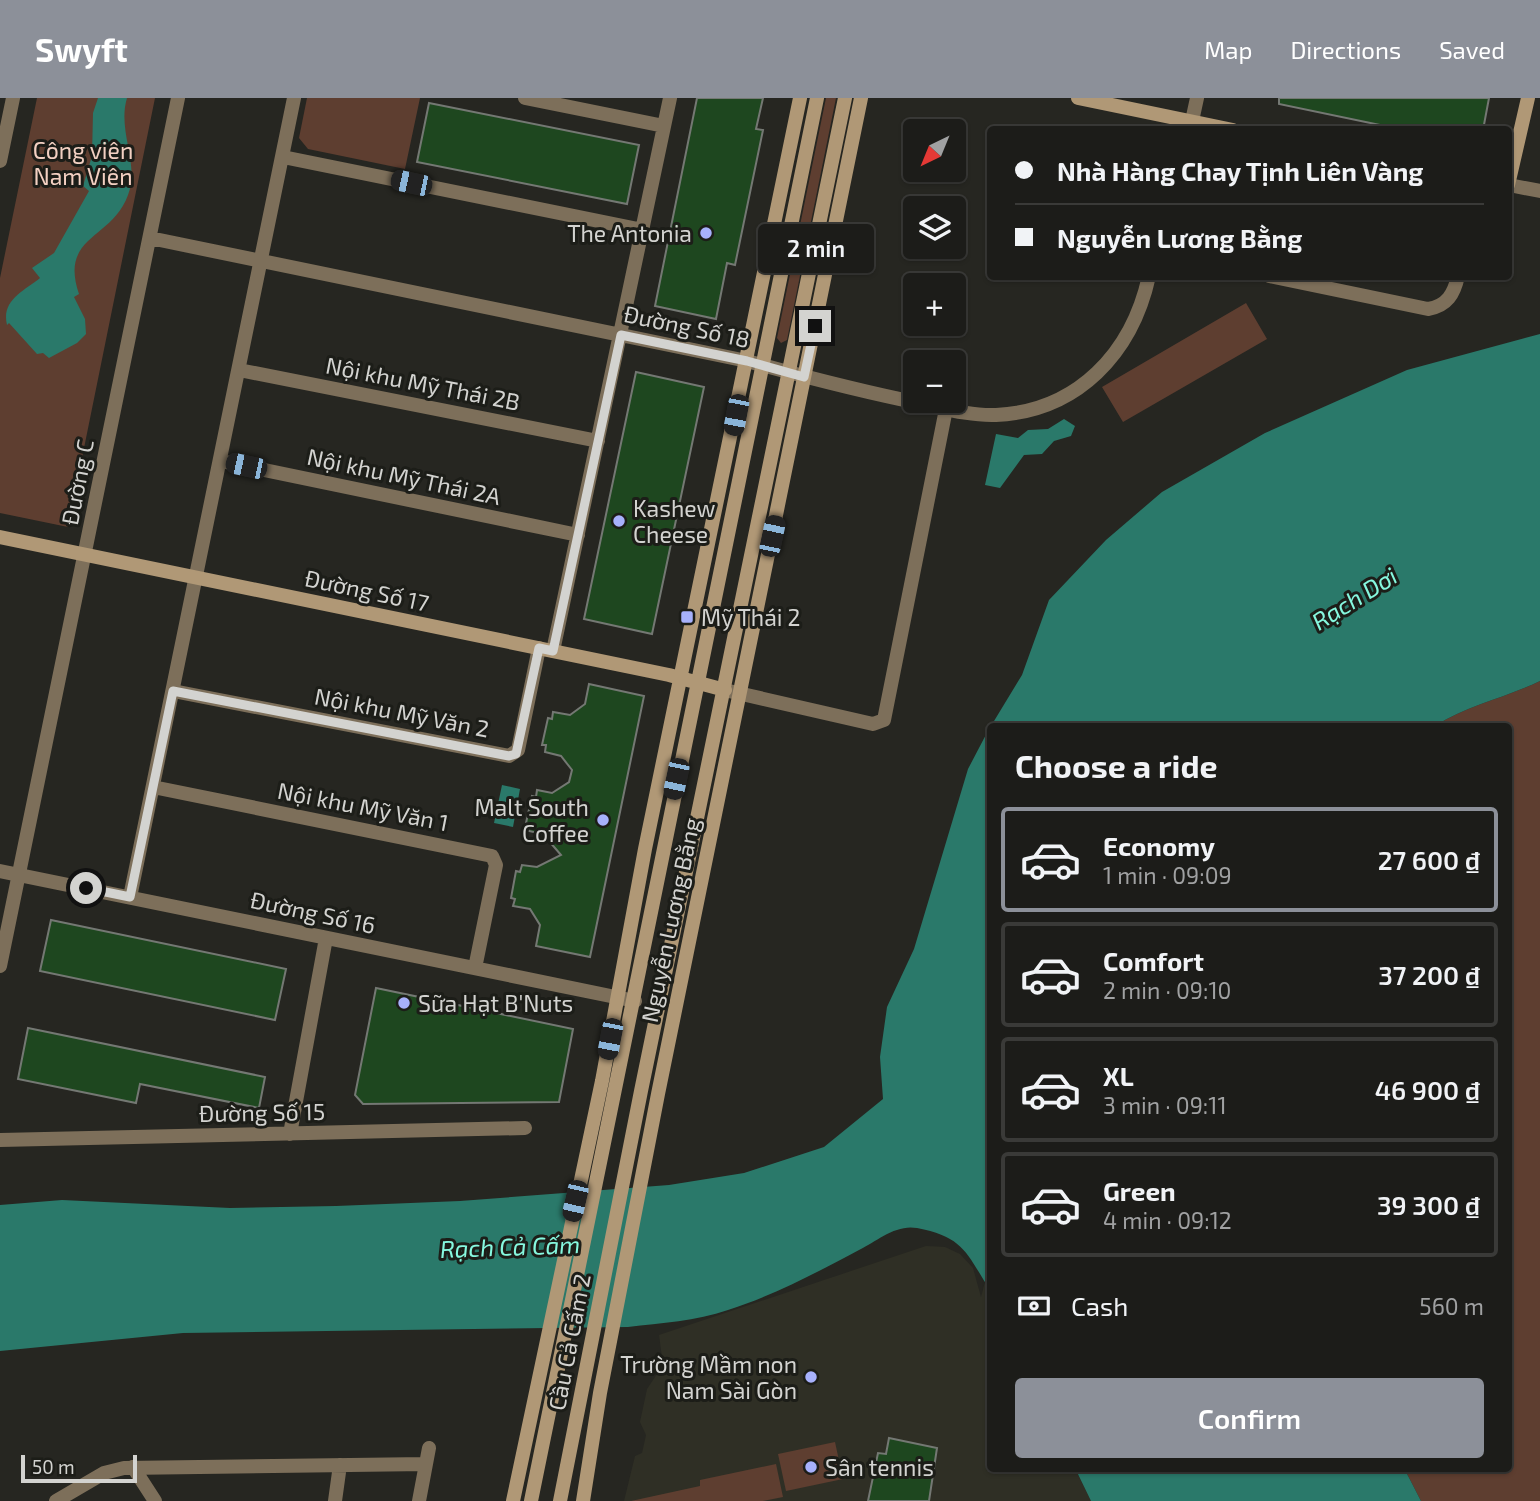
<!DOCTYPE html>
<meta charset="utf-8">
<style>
body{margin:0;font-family:"Exo 2",sans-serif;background:#292926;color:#f1f3f6;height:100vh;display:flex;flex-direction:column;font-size:26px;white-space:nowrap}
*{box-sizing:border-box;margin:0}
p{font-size:23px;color:#a0a1a2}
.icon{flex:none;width:38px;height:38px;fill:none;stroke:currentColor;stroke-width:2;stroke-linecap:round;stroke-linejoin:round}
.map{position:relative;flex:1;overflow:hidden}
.panel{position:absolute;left:987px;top:625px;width:525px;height:749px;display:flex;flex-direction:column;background:#1c1c19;border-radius:7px;box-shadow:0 2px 5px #0004,0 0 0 2px #3a3a38}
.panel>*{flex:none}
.banner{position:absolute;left:987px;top:28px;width:525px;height:154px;border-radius:7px;box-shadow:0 2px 5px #0004,0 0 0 2px #3a3a38;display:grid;align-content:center;height:154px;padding:0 28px;background:#1c1c19}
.needle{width:46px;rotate:223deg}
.fabs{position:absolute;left:903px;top:21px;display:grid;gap:14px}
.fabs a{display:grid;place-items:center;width:63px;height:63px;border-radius:7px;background:#1c1c19;box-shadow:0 2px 5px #0004,0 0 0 2px #3a3a38;font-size:35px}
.scale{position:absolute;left:21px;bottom:18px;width:116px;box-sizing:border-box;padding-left:7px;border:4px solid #d3d3d0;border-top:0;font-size:19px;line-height:24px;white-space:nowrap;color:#d3d3d0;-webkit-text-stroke:5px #1c1d18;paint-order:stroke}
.end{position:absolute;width:32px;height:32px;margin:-16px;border:9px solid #d3d3d0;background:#111;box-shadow:0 0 0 4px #111}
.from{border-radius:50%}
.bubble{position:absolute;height:49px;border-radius:7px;background:#1c1c19;box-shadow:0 2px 5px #0004,0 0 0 2px #3a3a38;font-size:23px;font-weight:600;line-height:49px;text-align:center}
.car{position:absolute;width:21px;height:42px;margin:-21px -10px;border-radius:9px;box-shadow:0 0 5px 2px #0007;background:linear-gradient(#222 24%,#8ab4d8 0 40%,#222 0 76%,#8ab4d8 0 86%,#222 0)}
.banner b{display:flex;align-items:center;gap:24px;height:66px;font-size:26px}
.banner b+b{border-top:2px solid #3a3a38}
.banner i{width:18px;height:18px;background:#f1f3f6}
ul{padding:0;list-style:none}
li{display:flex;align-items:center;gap:21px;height:105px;margin:0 14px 10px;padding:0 14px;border:4px solid #3a3a38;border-radius:7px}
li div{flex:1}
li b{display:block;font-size:26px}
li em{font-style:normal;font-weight:600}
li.active{border-color:#8c9099}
li>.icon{width:63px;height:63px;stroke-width:1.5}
h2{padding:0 28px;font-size:32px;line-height:84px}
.pay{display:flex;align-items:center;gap:18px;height:77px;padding:0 28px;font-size:26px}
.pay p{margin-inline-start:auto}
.primary-button{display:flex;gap:14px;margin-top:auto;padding:14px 28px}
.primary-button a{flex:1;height:80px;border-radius:7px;background:#8c9099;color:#fff;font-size:28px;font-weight:600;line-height:80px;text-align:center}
header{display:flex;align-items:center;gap:42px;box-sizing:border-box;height:98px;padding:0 35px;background:#8c9099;color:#fff}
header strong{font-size:33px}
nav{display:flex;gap:38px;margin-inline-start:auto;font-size:24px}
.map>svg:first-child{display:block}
.built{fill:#2f2f25}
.green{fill:#5e3e30}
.water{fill:#2a796a}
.building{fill:#1e471f;stroke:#747873;stroke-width:2}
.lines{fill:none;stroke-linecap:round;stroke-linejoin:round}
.street{stroke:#7d6f5a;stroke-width:14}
.secondary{stroke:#b09876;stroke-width:14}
.route{stroke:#d3d3d0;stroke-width:9}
.poi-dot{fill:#a7b1fc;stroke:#1c1d18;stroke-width:2.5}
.labels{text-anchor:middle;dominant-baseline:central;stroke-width:6;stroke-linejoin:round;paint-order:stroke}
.park-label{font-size:23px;fill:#f3d0c2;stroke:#1c1d18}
.poi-label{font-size:23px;fill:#d3d3d0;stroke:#1c1d18;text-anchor:start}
.street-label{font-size:23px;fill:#d3d3d0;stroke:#1c1d18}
.water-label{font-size:24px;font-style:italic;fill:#86f8df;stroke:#1c1d18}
</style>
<header>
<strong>Swyft</strong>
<nav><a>Map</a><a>Directions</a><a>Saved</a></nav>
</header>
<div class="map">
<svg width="1540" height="1403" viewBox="0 0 1540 1403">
<rect width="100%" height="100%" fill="#262621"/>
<path class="built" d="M926 1148 945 1149 960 1156 973 1170 981 1199 985 1184 990 1192V1370H1075L1091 1403H624L635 1358 642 1355 646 1337 640 1324 647 1291 663 1267 659 1237Z"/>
<path class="green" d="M37 0H155L68 429 0 415V180Z
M307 0H420L405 71 308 51 299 40Z
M826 0H836L787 242 781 245 777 240Z
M1246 205 1267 241 1123 324 1102 289Z
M1540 583V1403H1421L1404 1370H1508V628H1435C1468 607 1505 600 1540 583Z
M835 1344 843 1381 786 1393 778 1356Z
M776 1366 783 1399 763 1403H631L700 1388V1382Z"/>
<path class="water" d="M98 0H127C117 33 140 66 128 97 112 142 59 137 79 196L74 199 85 221 86 236 77 245 49 260 43 255 37 256 9 225 7 227C1 202 24 193 40 180L32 170 54 155 89 93 83 88 92 58 93 15Z
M1540 236V583C1505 600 1468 607 1435 628H991L1022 577 1049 502 1106 442 1162 394 1265 335 1407 272Z
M1064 321 1075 328 1071 338 1054 343 1042 356 1024 357 1000 390 985 387 996 336 1018 340 1028 332 1048 331Z
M990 629V1192C967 1157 965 1139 917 1130 896 1126 877 1143 859 1152 818 1174 772 1198 728 1212 696 1223 661 1225 628 1229L183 1235 0 1253V1107L62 1102 230 1110 336 1108 460 1103 669 1087 744 1075 824 1049 883 1001 880 959 887 909 914 851 968 671Z
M502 687 520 691 513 729 494 725Z
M1075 1370H1404L1421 1403H1091Z"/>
<path class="building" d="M697 0H763L756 31 763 32 735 167 727 165 716 221 655 208Z
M1279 0H1489L1483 32H1404L1279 6Z
M429 5 639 47 627 106 417 64Z
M636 274 704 289 652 536 584 521Z
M589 586 644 598 590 859 536 848 540 827 530 811 513 808 515 801 511 800 516 773 520 774 522 767 537 769 561 757 543 736 529 733 530 726 526 725 532 698 536 699 537 692 552 695 569 684 572 672 561 658 545 654 546 647H542L548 620 552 621 553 614 570 617 585 606Z
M51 822 286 871 275 922 40 873Z
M376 890 573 931 559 1004 363 1006 355 997Z
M28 930 265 979 259 1010 140 986 136 1005 18 981Z
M889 1340 937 1350 929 1403H868L878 1355 886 1356Z"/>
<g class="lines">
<path class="street" d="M525 0 664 28
M1192 23 1197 0
M283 59 643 132
M0 63 13 0
M1509 87 1540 93
M150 140 747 263C805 279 863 294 923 306 946 311 972 318 996 317 1078 313 1132 255 1149 178
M1269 178 1428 211C1447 208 1454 196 1458 178
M239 272 598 343
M221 363 578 437
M553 553 670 0
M173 593 509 658 518 652 539 550
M729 593 873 626 884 622 946 311
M153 689 492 758 496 767 475 870
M0 773 635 903
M130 799 294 0
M0 868 178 0
M290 1036 326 840
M0 1042 525 1030
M133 1369 155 1403
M56 1403 104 1375 124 1370 426 1366
M335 1403 340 1367
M419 1403 429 1350"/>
<path class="secondary" d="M1078 0 1233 32
M1508 87 1528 0
M0 439 669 577 725 592
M513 1403 602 983 645 751 800 0
M531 1403 817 0
M560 1403 641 993 845 0
M583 1403 600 1295 658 996 861 0"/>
</g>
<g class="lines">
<path class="route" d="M86 790 130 799 173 593 509 658 516 656 539 550 553 553 621 237 747 263 804 279 815 228"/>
</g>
<g class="poi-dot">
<circle cx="706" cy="135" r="7"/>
<circle cx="619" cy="423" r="7"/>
<rect x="680" y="512" width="14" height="14" rx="3.5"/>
<circle cx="603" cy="722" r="7"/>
<circle cx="404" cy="905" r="7"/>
<circle cx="811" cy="1279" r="7"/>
<circle cx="811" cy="1369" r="7"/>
</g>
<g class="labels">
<g class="park-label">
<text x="83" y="52">Công viên<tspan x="83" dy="26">Nam Viên</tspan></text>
</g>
<g class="poi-label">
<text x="692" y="135" text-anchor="end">The Antonia</text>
<text x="633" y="410">Kashew<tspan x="633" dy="26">Cheese</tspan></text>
<text x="701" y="519">Mỹ Thái 2</text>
<text x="589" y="709" text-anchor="end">Malt South<tspan x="589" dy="26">Coffee</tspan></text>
<text x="418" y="905">Sữa Hạt B'Nuts</text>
<text x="797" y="1266" text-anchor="end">Trường Mầm non<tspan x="797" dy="26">Nam Sài Gòn</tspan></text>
<text x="825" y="1369">Sân tennis</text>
</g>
<g class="street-label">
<text transform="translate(687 228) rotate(12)">Đường Số 18</text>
<text transform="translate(423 285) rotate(11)">Nội khu Mỹ Thái 2B</text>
<text transform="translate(404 378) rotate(12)">Nội khu Mỹ Thái 2A</text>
<text transform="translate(77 384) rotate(-79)">Đường C</text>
<text transform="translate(367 492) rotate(12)">Đường Số 17</text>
<text transform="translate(402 614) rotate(11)">Nội khu Mỹ Văn 2</text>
<text transform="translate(363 708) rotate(11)">Nội khu Mỹ Văn 1</text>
<text transform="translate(313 814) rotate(12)">Đường Số 16</text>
<text transform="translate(670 822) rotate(-78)">Nguyễn Lương Bằng</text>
<text transform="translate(262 1014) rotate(-1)">Đường Số 15</text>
<text transform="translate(569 1244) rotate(-79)">Cầu Cả Cấm 2</text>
</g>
<g class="water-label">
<text transform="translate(1354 500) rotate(-32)">Rạch Dơi</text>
<text transform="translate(510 1148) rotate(-2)">Rạch Cả Cấm</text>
</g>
</g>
</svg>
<div class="fabs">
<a><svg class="needle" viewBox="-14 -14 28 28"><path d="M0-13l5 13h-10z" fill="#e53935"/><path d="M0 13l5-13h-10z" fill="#a0a1a2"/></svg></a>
<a><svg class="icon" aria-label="layers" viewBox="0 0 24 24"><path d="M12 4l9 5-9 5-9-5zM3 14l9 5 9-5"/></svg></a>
<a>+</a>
<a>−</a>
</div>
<div class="scale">50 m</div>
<i class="end from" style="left:86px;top:790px"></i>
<i class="end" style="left:815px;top:228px"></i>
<div class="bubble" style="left:758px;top:126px;width:116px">2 min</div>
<i class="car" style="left:411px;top:85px;rotate:282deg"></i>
<i class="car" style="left:736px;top:317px;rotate:191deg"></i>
<i class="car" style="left:246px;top:368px;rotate:282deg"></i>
<i class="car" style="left:772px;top:438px;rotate:12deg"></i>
<i class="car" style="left:676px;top:681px;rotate:192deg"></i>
<i class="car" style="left:610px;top:941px;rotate:191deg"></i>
<i class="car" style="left:575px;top:1103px;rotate:193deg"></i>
<div class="banner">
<b><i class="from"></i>Nhà Hàng Chay Tịnh Liên Vàng</b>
<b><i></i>Nguyễn Lương Bằng</b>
</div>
<section class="panel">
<h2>Choose a ride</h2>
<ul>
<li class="active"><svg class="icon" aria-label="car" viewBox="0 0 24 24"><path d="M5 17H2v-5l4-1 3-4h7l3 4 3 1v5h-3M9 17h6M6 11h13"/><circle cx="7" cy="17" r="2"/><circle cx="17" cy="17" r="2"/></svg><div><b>Economy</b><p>1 min · 09:09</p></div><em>27 600 ₫</em></li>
<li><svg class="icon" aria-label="car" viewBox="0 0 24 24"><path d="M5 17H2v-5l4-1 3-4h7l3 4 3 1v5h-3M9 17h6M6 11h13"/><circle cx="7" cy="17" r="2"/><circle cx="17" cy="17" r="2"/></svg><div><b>Comfort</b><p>2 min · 09:10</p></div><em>37 200 ₫</em></li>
<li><svg class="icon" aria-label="car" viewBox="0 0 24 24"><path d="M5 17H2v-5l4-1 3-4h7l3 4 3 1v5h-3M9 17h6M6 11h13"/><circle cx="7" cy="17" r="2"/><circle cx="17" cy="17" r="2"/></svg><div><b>XL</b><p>3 min · 09:11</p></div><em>46 900 ₫</em></li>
<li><svg class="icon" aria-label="car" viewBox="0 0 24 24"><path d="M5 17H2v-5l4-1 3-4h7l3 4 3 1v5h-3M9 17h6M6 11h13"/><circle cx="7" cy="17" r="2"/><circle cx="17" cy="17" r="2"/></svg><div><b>Green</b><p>4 min · 09:12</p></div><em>39 300 ₫</em></li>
</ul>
<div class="pay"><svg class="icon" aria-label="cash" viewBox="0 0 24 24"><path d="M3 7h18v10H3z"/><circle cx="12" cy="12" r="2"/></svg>Cash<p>560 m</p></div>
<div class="primary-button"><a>Confirm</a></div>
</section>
</div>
